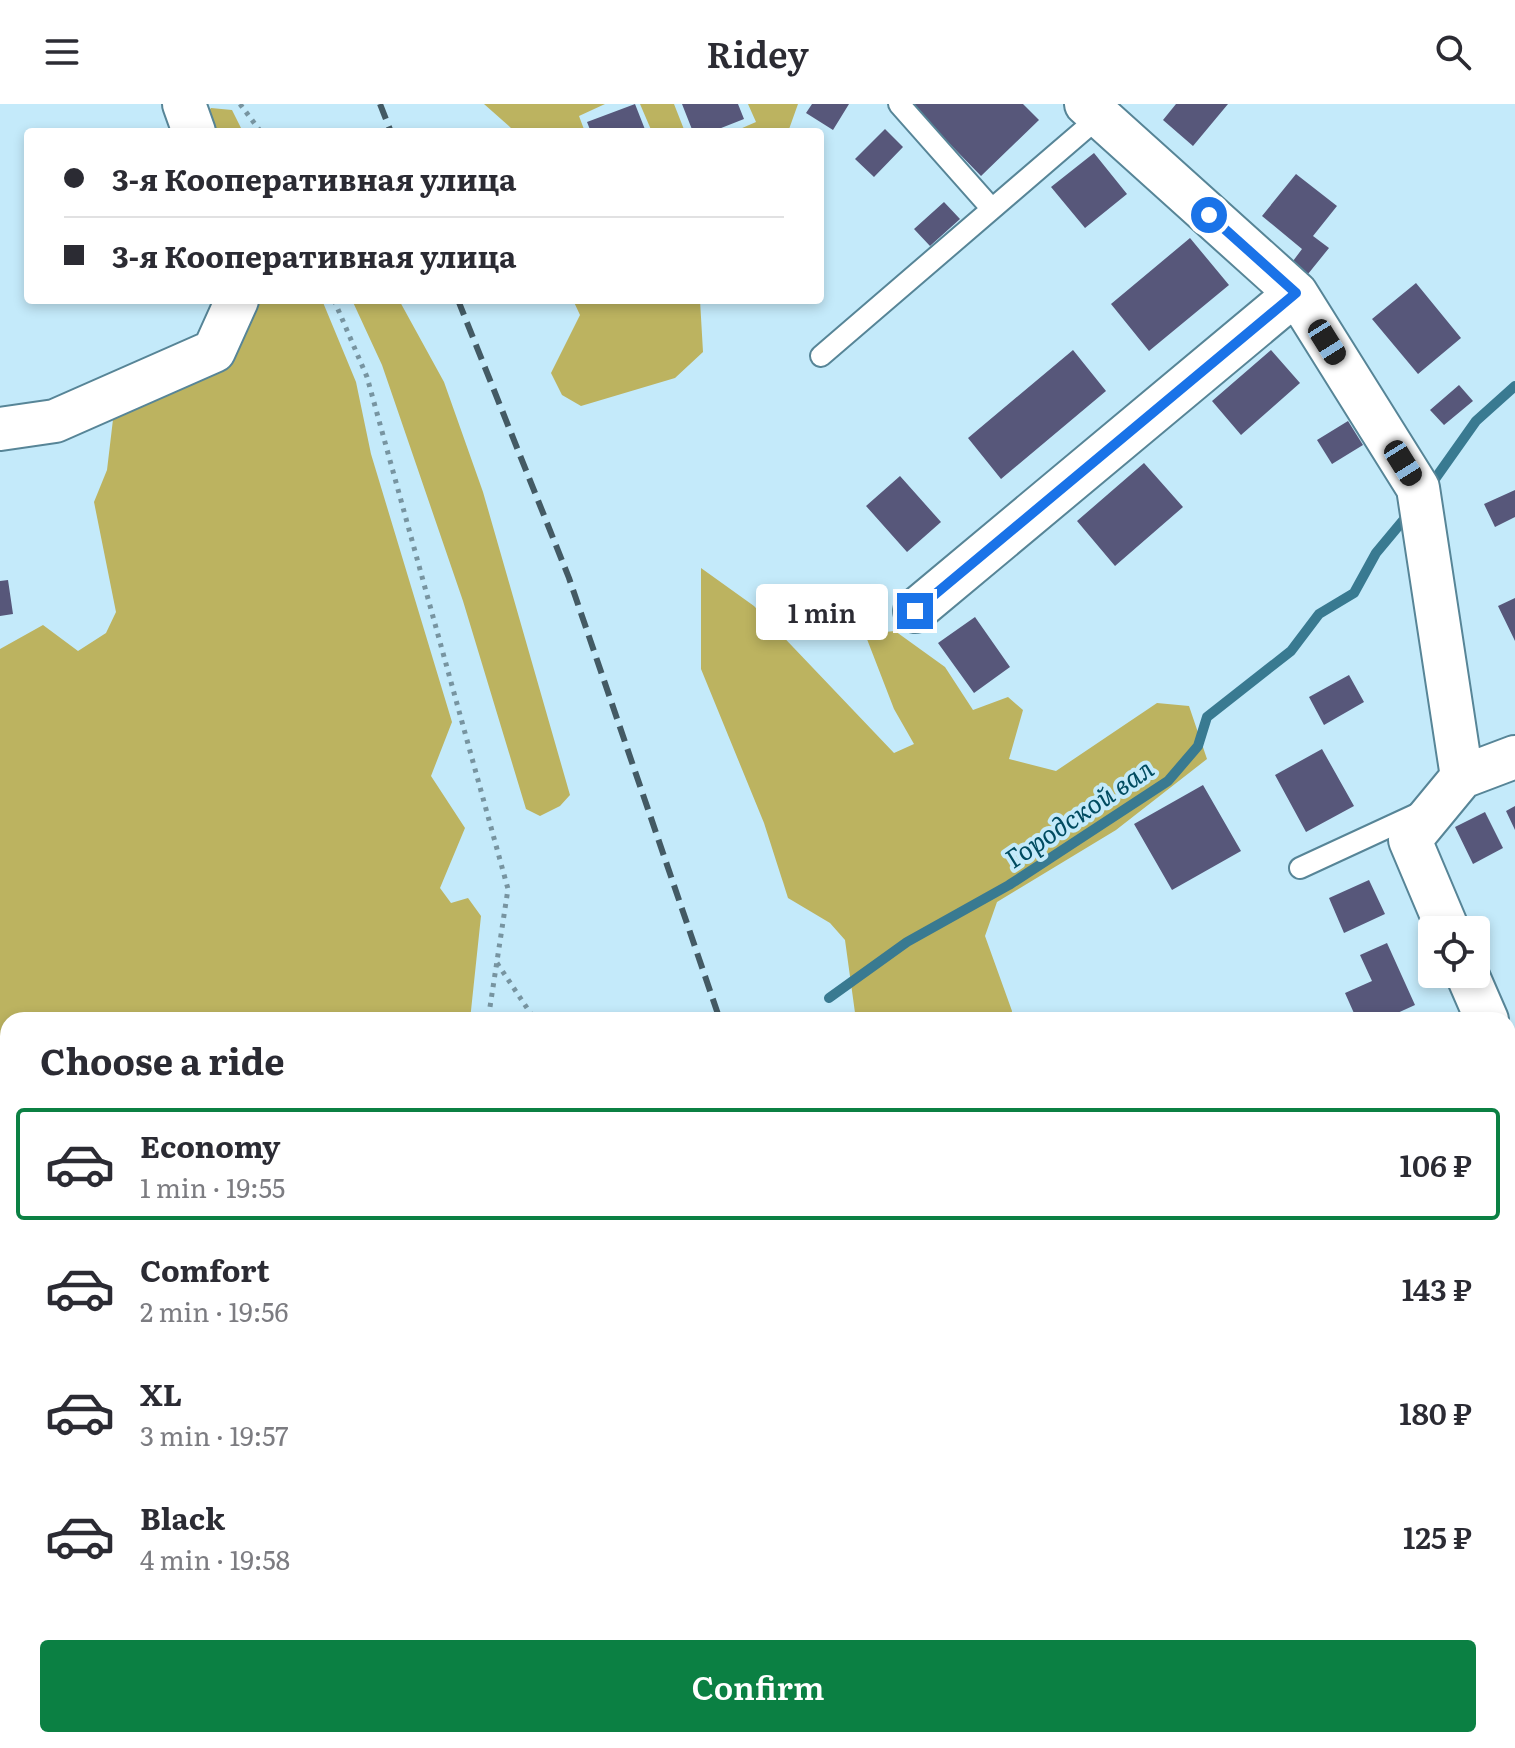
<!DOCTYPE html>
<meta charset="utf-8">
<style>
body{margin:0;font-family:Literata,serif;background:#f7f7f7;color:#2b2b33;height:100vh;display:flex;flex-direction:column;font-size:30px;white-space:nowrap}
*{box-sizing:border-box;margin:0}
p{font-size:26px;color:#7c7c81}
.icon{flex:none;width:44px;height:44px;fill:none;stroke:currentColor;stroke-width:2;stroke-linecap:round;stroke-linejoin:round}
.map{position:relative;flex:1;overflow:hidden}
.sheet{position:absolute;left:0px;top:908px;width:1516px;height:736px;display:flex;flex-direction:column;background:#fff;border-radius:24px 24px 0 0;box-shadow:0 4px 12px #0003}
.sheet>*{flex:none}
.guide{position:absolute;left:24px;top:24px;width:800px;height:176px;border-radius:8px;box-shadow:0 4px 12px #0003;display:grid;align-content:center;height:176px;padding:0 40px;background:#fff}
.buttons{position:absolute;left:1418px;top:812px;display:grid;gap:16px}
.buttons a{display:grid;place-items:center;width:72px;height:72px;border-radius:8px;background:#fff;box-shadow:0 4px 12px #0003;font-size:40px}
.end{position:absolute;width:36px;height:36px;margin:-18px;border:10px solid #1a73e8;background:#fff;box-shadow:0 0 0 4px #fff}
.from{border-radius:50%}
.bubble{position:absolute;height:56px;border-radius:8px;background:#fff;box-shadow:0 4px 12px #0003;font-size:26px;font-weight:600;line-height:56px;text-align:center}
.car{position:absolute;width:24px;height:48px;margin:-24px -12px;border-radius:10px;box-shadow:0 0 6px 2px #0007;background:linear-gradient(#222 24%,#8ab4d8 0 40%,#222 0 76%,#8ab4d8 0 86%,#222 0)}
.guide b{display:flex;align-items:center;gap:28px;height:76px;font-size:30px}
.guide b+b{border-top:2px solid #e1e1e2}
.guide i{width:20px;height:20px;background:#2b2b33}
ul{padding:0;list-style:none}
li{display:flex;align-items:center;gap:24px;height:112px;margin:0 16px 12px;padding:0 24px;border:4px solid transparent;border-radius:8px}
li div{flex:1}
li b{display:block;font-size:30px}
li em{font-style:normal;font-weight:600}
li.selected{border-color:#0b8043}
li>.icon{width:72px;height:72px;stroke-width:1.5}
h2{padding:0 40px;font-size:36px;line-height:96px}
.action{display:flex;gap:16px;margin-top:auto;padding:16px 40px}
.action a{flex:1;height:92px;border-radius:8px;background:#0b8043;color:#fff;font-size:32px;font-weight:600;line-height:92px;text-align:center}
header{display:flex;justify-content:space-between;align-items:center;height:104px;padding:0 40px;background:#fff;font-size:36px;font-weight:600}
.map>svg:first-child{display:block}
.green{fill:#bcb360}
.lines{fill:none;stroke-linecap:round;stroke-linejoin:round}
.stream{stroke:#397a91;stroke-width:10}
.building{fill:#57577a}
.service-casing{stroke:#578597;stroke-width:24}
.minor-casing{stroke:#578597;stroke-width:46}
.path{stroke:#7794a0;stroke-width:5;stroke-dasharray:4 6;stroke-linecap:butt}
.service{stroke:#fff;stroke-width:20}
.minor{stroke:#fff;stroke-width:42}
.rail{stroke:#435a64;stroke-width:6;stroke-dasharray:16 8;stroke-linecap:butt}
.route{stroke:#1a73e8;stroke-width:10}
.labels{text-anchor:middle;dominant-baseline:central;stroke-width:8;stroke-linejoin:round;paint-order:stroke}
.water-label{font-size:26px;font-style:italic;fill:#004b60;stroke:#c4eafa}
</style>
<header><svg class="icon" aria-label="menu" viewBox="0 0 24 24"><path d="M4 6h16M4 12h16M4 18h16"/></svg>Ridey<svg class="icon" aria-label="search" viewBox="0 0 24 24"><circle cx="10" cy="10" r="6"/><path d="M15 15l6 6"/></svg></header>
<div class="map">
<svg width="1515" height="1644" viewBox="0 0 1515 1644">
<rect width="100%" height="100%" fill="#c4eafa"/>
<path class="green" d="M484 0H605L579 12 585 28H512L511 24Z
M640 0H674L685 28H652Z
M748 0H798L788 28H733L756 18Z
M211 4 232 6 243 28H201L199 20Z
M248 196H322L356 278 371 350 452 618 431 672 465 724 440 784 451 799 468 794 481 812 470 916H8V1306L6 1312 8 1636H893L896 1644H0V545L43 521 78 547 106 529 116 508 94 398 107 366 114 307Z
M352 196H399L444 278 483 388 570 691 560 702 540 712 526 705 463 497 382 261Z
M573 196H700L703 248 675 274 581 302 562 291 551 269 580 211Z
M701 464 754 502 894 649 914 640 894 605 865 530 895 527 945 563 973 606 1008 593 1023 606 1009 655 1056 667 1157 599 1189 602 1207 655 1116 726 997 798 985 832 1012 907 1011 916H856L845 836 830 819 788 794 764 719 701 565Z"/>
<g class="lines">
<path class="stream" d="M1430 382 1476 317 1515 282
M829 894 907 838 1009 781 1168 677 1198 642 1207 613 1291 547 1319 510 1354 489 1376 449 1406 413
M0 967 8 959"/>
</g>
<path class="building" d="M635 0 646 28H591L587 18Z
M682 0H738L744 15 711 28H693Z
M812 0H849L833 26 806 9Z
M911 0H1023L1039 16 981 72Z
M1176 0H1228L1193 42 1163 16Z
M885 25 903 43 874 73 855 55Z
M1094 49 1127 90 1085 124 1051 83Z
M1296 70 1337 102 1313 132 1329 144 1308 170 1293 157 1302 145 1262 112Z
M944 98 960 115 930 142 914 125Z
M1190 134 1229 181 1149 247 1111 200Z
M1416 179 1461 234 1418 270 1372 215Z
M1073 246 1106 287 1001 375 968 334Z
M1271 246 1300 279 1241 331 1212 297Z
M1459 281 1473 297 1444 321 1430 306Z
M1348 317 1363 341 1332 360 1317 336Z
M1144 359 1183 403 1115 462 1077 417Z
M900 372 941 418 907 448 866 402Z
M1515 386V413L1495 423 1484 400Z
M8 476 13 510 0 512V477Z
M1515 494V537L1498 502Z
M975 513 1010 563 974 589 938 539Z
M1349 571 1364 598 1324 621 1309 593Z
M1322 645 1354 702 1306 728 1275 671Z
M1203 681 1241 747 1172 786 1134 720Z
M1515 702V726L1506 707Z
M1485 708 1503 744 1473 760 1455 723Z
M1369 776 1385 810 1344 829 1329 794Z
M1387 839 1415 901 1382 916H1357L1345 889 1372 877 1360 851Z
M1515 1072V1097L1508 1100V1075Z
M1508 1152 1515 1169V1204L1508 1207Z
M1339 1636H1353L1356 1644H1320Z"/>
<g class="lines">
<g class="service-casing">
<path id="service" d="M899 0 992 105
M821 252 1099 13
M1300 764 1419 709
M1508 1420 1515 1417
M866 1636 868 1644"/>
</g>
<g class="minor-casing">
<path id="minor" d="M184 0 194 28
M1086 0 1296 189 1418 384 1462 673
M0 325 55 317 214 247 237 196
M915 507 1296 189
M1462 673 1515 653
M1448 826 1410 736 1462 673
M1467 870 1487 916
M1508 966 1515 983"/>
</g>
<path class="path" d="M240 0 261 28
M334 196 367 273 508 785 488 916
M497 859 535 916
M8 1510V1511
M81 1636 86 1644
M668 1636 669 1644"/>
<use href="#service" class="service"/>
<use href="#minor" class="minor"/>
<path class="rail" d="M380 0 391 28
M458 196 569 474 720 916
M965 1636 968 1644"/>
</g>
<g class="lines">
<path class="route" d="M915 507 1296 189 1209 111"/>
</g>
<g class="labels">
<g class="water-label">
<text transform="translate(1078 708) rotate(-34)">Городской вал</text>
</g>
</g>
</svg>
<div class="buttons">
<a><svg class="icon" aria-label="locate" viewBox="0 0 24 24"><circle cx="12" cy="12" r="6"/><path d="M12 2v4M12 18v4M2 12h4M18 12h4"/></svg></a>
</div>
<i class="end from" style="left:1209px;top:111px"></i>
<i class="end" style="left:915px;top:507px"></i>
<div class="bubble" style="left:756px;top:480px;width:132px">1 min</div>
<i class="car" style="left:1327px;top:238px;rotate:148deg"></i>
<i class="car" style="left:1403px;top:359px;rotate:148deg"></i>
<div class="guide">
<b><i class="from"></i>3-я Кооперативная улица</b>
<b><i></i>3-я Кооперативная улица</b>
</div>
<section class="sheet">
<h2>Choose a ride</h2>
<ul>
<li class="selected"><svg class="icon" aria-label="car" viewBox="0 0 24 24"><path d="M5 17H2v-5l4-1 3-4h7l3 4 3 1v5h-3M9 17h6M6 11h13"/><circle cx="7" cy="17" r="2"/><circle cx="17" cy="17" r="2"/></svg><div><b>Economy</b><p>1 min · 19:55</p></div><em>106 ₽</em></li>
<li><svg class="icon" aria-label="car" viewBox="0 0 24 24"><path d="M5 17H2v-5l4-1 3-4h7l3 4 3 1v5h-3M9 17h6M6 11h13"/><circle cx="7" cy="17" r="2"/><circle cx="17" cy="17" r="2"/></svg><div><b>Comfort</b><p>2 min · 19:56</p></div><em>143 ₽</em></li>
<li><svg class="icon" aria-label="car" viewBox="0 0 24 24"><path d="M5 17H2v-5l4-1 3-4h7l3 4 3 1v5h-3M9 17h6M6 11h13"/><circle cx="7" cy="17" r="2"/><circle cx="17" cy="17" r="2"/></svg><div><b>XL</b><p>3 min · 19:57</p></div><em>180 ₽</em></li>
<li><svg class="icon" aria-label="car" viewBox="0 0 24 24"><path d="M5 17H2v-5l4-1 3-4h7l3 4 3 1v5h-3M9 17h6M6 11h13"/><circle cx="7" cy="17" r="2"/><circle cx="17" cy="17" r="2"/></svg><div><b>Black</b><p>4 min · 19:58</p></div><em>125 ₽</em></li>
</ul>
<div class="action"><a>Confirm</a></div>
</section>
</div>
